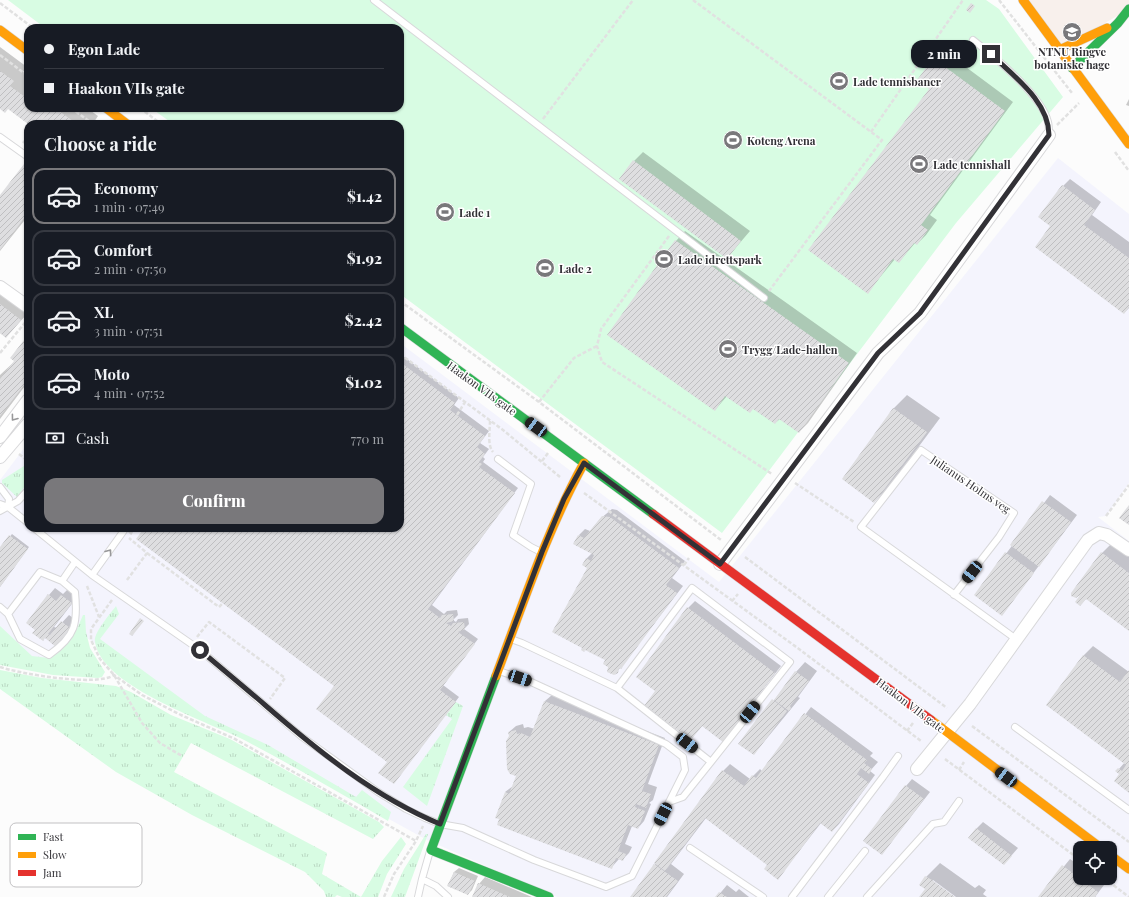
<!DOCTYPE html>
<meta charset="utf-8">
<style>
body{margin:0;font-family:"Playfair Display",serif;background:#242831;color:#f1f3f6;height:100vh;display:flex;flex-direction:column;font-size:15px;white-space:nowrap}
*{box-sizing:border-box;margin:0}
p{font-size:13px;color:#9ea1a6}
.icon{flex:none;width:22px;height:22px;fill:none;stroke:currentColor;stroke-width:2;stroke-linecap:round;stroke-linejoin:round}
.map{position:relative;flex:1;overflow:hidden}
.side{position:absolute;left:24px;top:120px;width:380px;height:412px;display:flex;flex-direction:column;background:#171b24;border-radius:12px;box-shadow:0 1px 3px #0004}
.side>*{flex:none}
.guide{position:absolute;left:24px;top:24px;width:380px;height:88px;border-radius:12px;box-shadow:0 1px 3px #0004;display:grid;align-content:center;height:88px;padding:0 20px;background:#171b24}
.buttons{position:absolute;left:1073px;top:841px;display:grid;gap:8px}
.buttons a{display:grid;place-items:center;width:44px;height:44px;border-radius:8px;background:#171b24;box-shadow:0 1px 3px #0004;font-size:20px}
.end{position:absolute;width:18px;height:18px;margin:-9px;border:5px solid #323136;background:#fff;box-shadow:0 0 0 2px #fff}
.from{border-radius:50%}
.bubble{position:absolute;height:28px;border-radius:12px;background:#171b24;box-shadow:0 1px 3px #0004;font-size:13px;font-weight:800;line-height:28px;text-align:center}
.car{position:absolute;width:12px;height:24px;margin:-12px -6px;border-radius:5px;box-shadow:0 0 3px 1px #0007;background:linear-gradient(#222 24%,#8ab4d8 0 40%,#222 0 76%,#8ab4d8 0 86%,#222 0)}
.guide b{display:flex;align-items:center;gap:14px;height:38px;font-size:15px}
.guide b+b{border-top:1px solid #363941}
.guide i{width:10px;height:10px;background:#f1f3f6}
ul{padding:0;list-style:none}
li{display:flex;align-items:center;gap:12px;height:56px;margin:0 8px 6px;padding:0 12px;border:2px solid #363941;border-radius:12px}
li div{flex:1}
li b{display:block;font-size:15px}
li em{font-style:normal;font-weight:800}
li.selected{border-color:#79787b}
li>.icon{width:36px;height:36px;stroke-width:1.5}
h2{padding:0 20px;font-size:18px;line-height:48px}
.pay{display:flex;align-items:center;gap:10px;height:44px;padding:0 20px;font-size:15px}
.pay p{margin-inline-start:auto}
.primary-button{display:flex;gap:8px;margin-top:auto;padding:8px 20px}
.primary-button a{flex:1;height:46px;border-radius:12px;background:#79787b;color:#fff;font-size:16px;font-weight:800;line-height:46px;text-align:center}
.map>svg:first-child{display:block}
.built{fill:#f4f4fd;fill-rule:evenodd}
.education{fill:#f8f0ec}
.grass{fill:url(#grass-tufts)}
.pitch{fill:#d8fce3}
.shadow{fill:#0003}
.building{fill:url(#building-hatch)}
.lines{fill:none;stroke-linecap:round;stroke-linejoin:round}
.lane-casing{stroke:#d8d8da;stroke-width:8}
.street-casing{stroke:#d8d8da;stroke-width:14}
.fast-casing{stroke:#d8d8da;stroke-width:10}
.slow-casing{stroke:#d8d8da;stroke-width:10}
.jam-casing{stroke:#d8d8da;stroke-width:10}
.path{stroke:#e1e1e1;stroke-width:2.5;stroke-dasharray:4 2;stroke-linecap:butt}
.lane{stroke:#fff;stroke-width:6}
.street{stroke:#fff;stroke-width:12}
.fast{stroke:#30b455;stroke-width:9}
.slow{stroke:#ff9f0a;stroke-width:9}
.jam{stroke:#e5322d;stroke-width:9}
.oneway{stroke:#98989a}
.route{stroke:#323136;stroke-width:5}
.labels{text-anchor:middle;dominant-baseline:central;stroke-width:3;stroke-linejoin:round;paint-order:stroke}
.poi-label{font-size:11px;font-weight:bold;fill:#323136;stroke:#fff;text-anchor:start}
.street-label{font-size:11px;fill:#323136;stroke:#fff}
.key{fill:#fff;stroke:#c2c1c3;stroke-width:1}
.key-label{font-size:11px;fill:#323136}
</style>
<div class="map">
<svg width="1129" height="897" viewBox="0 0 1129 897">
<defs>
<pattern id="grass-tufts" width="24" height="20" patternUnits="userSpaceOnUse"><rect width="24" height="20" fill="#d8fce3"/><path d="M3 7l-1-3M5 7V3M7 7l1-3M15 17l-1-3M17 17v-4M19 17l1-3" fill="none" stroke="#bad8c3"/></pattern>
<pattern id="building-hatch" width="6" height="6" patternUnits="userSpaceOnUse"><rect width="6" height="6" fill="#dedee0"/><path d="M-1 1l2-2M0 6l6-6M5 7l2-2" fill="none" stroke="#bfbfc1"/></pattern>
</defs>
<rect width="100%" height="100%" fill="#fcfcfc"/>
<path class="built" d="M1058 158 1129 214V483L1106 516 1098 517 1129 541V897H557L427 840 200 715 87 638 40 667 0 631V480L28 443V528H400V343L719 582ZM1080 848H1110V878H1080Z"/>
<path class="education" d="M1023 0H1129V9L1059 50Z"/>
<path class="grass" d="M24 466 28 467V482L17 497 2 483V480Z
M116 606 119 614 100 639 205 716 268 745 356 797 362 790 391 812 388 821C342 794 295 767 248 742 211 722 102 688 95 642 93 633 111 613 116 606Z
M83 615H85L86 632 90 648 105 672 102 677 98 678 53 675 0 665V626L32 656 49 658 58 653 77 629Z
M0 670 42 678 116 686 131 692 171 715 230 739 379 822 384 827 373 839 191 743 174 772 327 853 322 874 361 897H342L337 895 335 897H326L324 891 305 872 192 815 116 772 0 689Z
M456 702 463 706 427 806 403 787 452 719 446 715Z
M426 834H428L405 897H391L404 869Z
M401 837 406 844 387 874 378 897H361L382 861Z"/>
<path class="pitch" d="M8 0H986L999 9 1063 97 956 223 722 533 400 294V124H173L151 108H400V28H45Z"/>
<path class="shadow" d="M0 47 27 67 23 72 28 75V108H87L98 116 94 122 97 124H30L8 108H0Z
M943 50 1013 102 930 215 937 220 926 235 917 244 915 243 899 262 895 259 867 293 930 88 934 59Z
M1129 99V106L1126 105Z
M643 152 750 231 727 258 634 161Z
M28 161V216L0 251V197Z
M1070 179 1101 202 1092 215 1129 242V308L1124 313 1063 186Z
M685 231 857 353 808 423 799 432 780 419 775 423 754 408 727 396 715 410 676 241Z
M0 280 28 301V313L6 337 0 333Z
M28 337V382L0 419V375L15 361Z
M400 354 459 398 454 405 489 431 480 443 489 449 483 457 485 459 483 462 518 488 432 605 444 614 447 611 457 610 458 615 453 620 456 622 458 619 468 618 469 624 464 629 478 639 443 685 459 697 394 783 389 762 335 686 145 528H400Z
M907 395 940 418 888 488 874 502 893 409Z
M1050 495 1077 515 1002 615 975 595Z
M612 509 617 510 685 561 672 578 683 586 617 672 606 660 586 559 592 553 579 535 585 529 590 531 600 519Z
M12 534 29 547 0 587V549Z
M1111 544 1129 557V629L1087 598 1080 605 1083 594 1074 597 1102 553Z
M55 588 63 594 68 589 78 596 54 627 57 628 69 615 76 620 56 645 36 629 49 595Z
M695 601 781 666 723 741 703 725 691 739 656 691 688 608Z
M1093 646 1129 672V791L1119 769 1125 762 1047 705 1084 655Z
M805 662 817 671 798 697 800 698 754 754 740 744 796 672Z
M552 695 665 738 648 784 657 787 653 800 649 803 651 804 644 821 638 828 632 826 625 844 632 847 629 853 622 860 619 859 611 868 505 792 513 786 517 775 509 732 516 726 523 724 524 728 528 727 535 729 545 701Z
M811 707 873 753 870 756 878 762 870 771 875 775 839 824 832 831 821 823 778 878 769 864 706 818 671 864 684 874 667 897 632 896 723 771 730 764 750 779 760 769 762 771Z
M912 779 930 792 882 854 906 786Z
M983 822 1018 848 1004 864 976 829Z
M1070 859 1080 866V878H1095L1104 885 1095 897H1039Z
M940 863 975 888 979 885 986 890 983 894 987 897H956L933 880V882L953 897H920L926 889V877Z
M459 868 478 876 472 890 468 894 448 886 454 872Z
M485 877 532 897H473L479 884Z
M727 885 736 892 739 889 749 897H717Z"/>
<path class="building" d="M971 3 975 6 970 13 966 10Z
M933 58 1005 111 921 225 928 230 917 245 914 243 899 263 893 259 868 294 808 250 929 89 917 80Z
M0 71 14 81 10 86 28 99V108H48L52 111 55 108 77 124H28L8 109 5 113 0 109Z
M633 160 741 241 727 259 619 179Z
M24 164 28 167V213L0 250V195Z
M1062 185 1095 210 1084 225 1129 258V307L1124 314 1035 247 1050 226 1038 217Z
M675 240 849 363 799 433 779 419 775 424 753 409 750 413 725 396 715 411 607 335Z
M0 304 21 320 6 338 0 333Z
M28 335V380L0 416V379L14 361 10 358Z
M400 362 455 403 450 410 485 436 477 447 485 454 479 462 482 464 479 467 515 493 428 609 440 618 442 615 453 614 454 621 446 623 451 626 453 623 464 622 465 629 458 632 475 644 440 690 456 702 394 784 378 773 387 762 316 709 334 686 136 539 144 528H400Z
M893 408 927 432 874 503 842 479Z
M1042 501 1071 522 1039 567 1010 545Z
M1129 505V525L1119 518Z
M602 516 610 517 679 568 666 585 677 593 621 669 619 668 618 673 614 675 607 672 608 667 603 664 605 660 585 650 584 652 581 650 582 648 552 632 586 570 587 568 582 565 586 558 591 561 594 555 573 544 578 535 584 538Z
M124 528H136L131 535Z
M9 535 28 549 0 587V547Z
M1005 552 1034 573 1002 616 974 595Z
M1101 552 1129 573V631L1086 599 1080 606 1075 602 1080 595 1076 598 1071 596V593Z
M48 594 56 601 61 595 72 603 48 634 50 635 61 621 70 628 56 647 45 638 43 641 32 633 35 630 26 623Z
M687 607 775 673 723 742 702 726 691 740 644 706 655 691 636 677Z
M140 618 144 621 132 636 129 634Z
M1083 655 1120 682 1129 670V793L1114 781 1119 774 1115 771 1118 768 1122 771 1126 765 1046 705Z
M795 671 809 681 790 706 791 708 789 711 774 700Z
M772 699 787 711 754 755 738 744Z
M544 701 659 745 642 791 651 794 646 808 636 804 635 807 645 811 638 829 628 825 618 851 626 854 623 861 616 858 612 869 497 825 499 819 495 818 505 792 509 794 516 776 510 774 507 769 506 741 509 736 508 732 516 730 517 734 521 733 530 737Z
M804 713 867 760 864 763 872 769 869 774 861 768 857 774 869 783 832 832 820 823 778 880 764 869 767 865 705 818 665 871 654 863 722 770 744 786 752 775 756 778Z
M905 785 924 799 882 855 863 841Z
M976 828 1012 856 1004 865 968 838Z
M654 864 678 881 666 897H630Z
M1062 865 1098 892 1095 897H1038Z
M454 872 475 881 468 895 447 886Z
M925 876 932 880 955 897H919L925 889 919 885Z
M478 883 510 897H472Z
M719 892 727 897H715Z"/>
<g class="lines">
<g class="lane-casing">
<path id="lane" d="M374 0 764 298
M973 40C995 57 1042 96 1048 122 1049 126 1049 131 1049 135
M0 137 28 157
M498 459 531 484 513 535 531 547 541 552
M0 487 9 499 8 507
M0 504 8 507 28 523
M0 511 18 501 28 490
M34 528 92 575 200 650 301 736 378 792 406 809 425 818 440 824 463 828 534 860 606 887 632 876 685 770 683 757 666 744 529 681 499 671
M92 575 125 529
M954 595 999 537 1014 513 921 450 861 527 1016 639
M0 607 8 614 20 639 49 655C76 636 78 623 75 592L62 581 75 562
M8 614 40 572 62 581
M511 639 522 643 617 688 711 762 790 662 692 588 617 688
M1015 727 1129 810
M669 802 683 797 711 762
M690 848 763 897
M430 851 422 879 436 886 448 897
M418 897 422 879
M792 897 883 777 898 756
M828 897 865 851
M867 897 933 824 944 822 959 801"/>
</g>
<g class="street-casing">
<path id="street" d="M0 287 28 307
M0 437 28 400
M0 457 28 424
M720 564 878 353 920 313 1049 135
M917 769 970 704 1088 540 1099 533 1107 535 1129 550"/>
</g>
<g class="fast-casing">
<path id="fast" d="M1072 68 1118 23 1129 9
M400 327 653 514
M496 676 431 850 549 897"/>
</g>
<g class="slow-casing">
<path id="slow" d="M1023 0 1129 144
M0 30 28 51
M1059 50 1107 28
M106 108 127 124
M496 676C523 604 547 530 584 463
M931 720 1101 848
M1110 855 1129 869"/>
</g>
<g class="jam-casing">
<path id="jam" d="M653 514 931 720"/>
</g>
<path class="path" d="M693 0 882 140 769 291
M999 0 1072 93
M0 3 33 28
M0 55 28 76
M71 108 93 124
M140 108 161 124
M543 119 633 0
M38 124 50 108
M1057 125 1079 103
M871 132 963 0
M23 143 28 137
M1115 152 1129 171
M669 236 601 329 597 346 602 362 772 474
M400 301 539 402 721 540
M0 353 28 319
M400 354 503 430 560 477
M539 402 574 358 597 346
M457 415 465 402
M490 421C490 430 487 445 493 452
M19 454 28 461
M542 461 548 453
M795 483 854 522
M584 493 799 649 921 741
M1106 516 1129 485
M147 553 219 607 223 603
M745 557 947 708
M684 565 689 558
M127 580 147 553 129 538
M87 586 99 617
M112 600 91 629V640L100 659 114 675 142 723 160 743 182 756
M732 601 738 594
M197 637 209 622 285 678 270 699
M0 667C21 674 97 687 114 675L142 695 181 715 235 739 416 841
M972 726 1129 842
M907 731 913 723
M945 759 1080 860
M959 770 964 762
M1104 878 1129 897
M384 897 394 874 416 841 423 826"/>
<use href="#lane" class="lane"/>
<use href="#street" class="street"/>
<use href="#fast" class="fast"/>
<use href="#slow" class="slow"/>
<use href="#jam" class="jam"/>
</g>
<defs><path id="oneway-chevron" d="M-2-3.5L2.5 0L-2 3.5" fill="none" stroke-width="1.6" stroke-linecap="round" stroke-linejoin="round"/></defs>
<g class="oneway">
<use href="#oneway-chevron" transform="translate(14 418) rotate(127)"/>
<use href="#oneway-chevron" transform="translate(109 552) rotate(-54)"/>
</g>
<g class="lines">
<path class="route" d="M200 650C221 668 243 686 265 705 318 751 375 797 440 824L542 552 564 499 584 463 720 564 878 353 920 313 1049 135C1049 101 1013 76 991 54"/>
</g>
<defs>
<g id="university-disc" transform="scale(1)"><circle r="9.5" fill="#79787b" stroke="#fff"/><path d="M0-5L7-2L0 1L-7-2ZM-4 1L0 2.5L4 1V4Q0 6-4 4Z" fill="#fff"/></g>
<g id="stadium-disc" transform="scale(1)"><circle r="9.5" fill="#79787b" stroke="#fff"/><path d="M0-5a6.5 5 0 1 0 0 10a6.5 5 0 1 0 0-10ZM-3.5-1.8h7v3.6h-7Z" fill="#fff"/></g>
</defs>
<g fill-rule="evenodd">
<use href="#university-disc" x="1072" y="32"/>
<use href="#stadium-disc" x="839" y="81"/>
<use href="#stadium-disc" x="733" y="140"/>
<use href="#stadium-disc" x="919" y="164"/>
<use href="#stadium-disc" x="445" y="212"/>
<use href="#stadium-disc" x="664" y="259"/>
<use href="#stadium-disc" x="545" y="268"/>
<use href="#stadium-disc" x="728" y="349"/>
</g>
<g class="labels">
<g class="poi-label">
<text x="1072" y="51" text-anchor="middle">NTNU Ringve<tspan x="1072" dy="13">botaniske hage</tspan></text>
<text x="853" y="81">Lade tennisbaner</text>
<text x="747" y="140">Koteng Arena</text>
<text x="933" y="164">Lade tennishall</text>
<text x="459" y="212">Lade 1</text>
<text x="678" y="259">Lade idrettspark</text>
<text x="559" y="268">Lade 2</text>
<text x="742" y="349">Trygg/Lade-hallen</text>
</g>
<g class="street-label">
<text transform="translate(482 388) rotate(36)">Haakon VIIs gate</text>
<text transform="translate(971 484) rotate(34)">Julianus Holms veg</text>
<text transform="translate(911 705) rotate(37)">Haakon VIIs gate</text>
</g>
</g>
<rect x="10" y="823" width="132" height="64" rx="6" class="key"/>
<rect x="18" y="834" width="18" height="6" fill="#30b455"/>
<rect x="18" y="852" width="18" height="6" fill="#ff9f0a"/>
<rect x="18" y="870" width="18" height="6" fill="#e5322d"/>
<g class="key-label">
<text x="43" y="841">Fast</text>
<text x="43" y="859">Slow</text>
<text x="43" y="877">Jam</text>
</g>
</svg>
<div class="buttons">
<a><svg class="icon" aria-label="locate" viewBox="0 0 24 24"><circle cx="12" cy="12" r="6"/><path d="M12 2v4M12 18v4M2 12h4M18 12h4"/></svg></a>
</div>
<i class="end from" style="left:200px;top:650px"></i>
<i class="end" style="left:991px;top:54px"></i>
<div class="bubble" style="left:911px;top:40px;width:66px">2 min</div>
<i class="car" style="left:536px;top:427px;rotate:306deg"></i>
<i class="car" style="left:972px;top:572px;rotate:218deg"></i>
<i class="car" style="left:520px;top:678px;rotate:109deg"></i>
<i class="car" style="left:750px;top:712px;rotate:39deg"></i>
<i class="car" style="left:687px;top:743px;rotate:128deg"></i>
<i class="car" style="left:1006px;top:777px;rotate:307deg"></i>
<i class="car" style="left:663px;top:814px;rotate:207deg"></i>
<div class="guide">
<b><i class="from"></i>Egon Lade</b>
<b><i></i>Haakon VIIs gate</b>
</div>
<section class="side">
<h2>Choose a ride</h2>
<ul>
<li class="selected"><svg class="icon" aria-label="car" viewBox="0 0 24 24"><path d="M5 17H2v-5l4-1 3-4h7l3 4 3 1v5h-3M9 17h6M6 11h13"/><circle cx="7" cy="17" r="2"/><circle cx="17" cy="17" r="2"/></svg><div><b>Economy</b><p>1 min · 07:49</p></div><em>$1.42</em></li>
<li><svg class="icon" aria-label="car" viewBox="0 0 24 24"><path d="M5 17H2v-5l4-1 3-4h7l3 4 3 1v5h-3M9 17h6M6 11h13"/><circle cx="7" cy="17" r="2"/><circle cx="17" cy="17" r="2"/></svg><div><b>Comfort</b><p>2 min · 07:50</p></div><em>$1.92</em></li>
<li><svg class="icon" aria-label="car" viewBox="0 0 24 24"><path d="M5 17H2v-5l4-1 3-4h7l3 4 3 1v5h-3M9 17h6M6 11h13"/><circle cx="7" cy="17" r="2"/><circle cx="17" cy="17" r="2"/></svg><div><b>XL</b><p>3 min · 07:51</p></div><em>$2.42</em></li>
<li><svg class="icon" aria-label="car" viewBox="0 0 24 24"><path d="M5 17H2v-5l4-1 3-4h7l3 4 3 1v5h-3M9 17h6M6 11h13"/><circle cx="7" cy="17" r="2"/><circle cx="17" cy="17" r="2"/></svg><div><b>Moto</b><p>4 min · 07:52</p></div><em>$1.02</em></li>
</ul>
<div class="pay"><svg class="icon" aria-label="cash" viewBox="0 0 24 24"><path d="M3 7h18v10H3z"/><circle cx="12" cy="12" r="2"/></svg>Cash<p>770 m</p></div>
<div class="primary-button"><a>Confirm</a></div>
</section>
</div>
